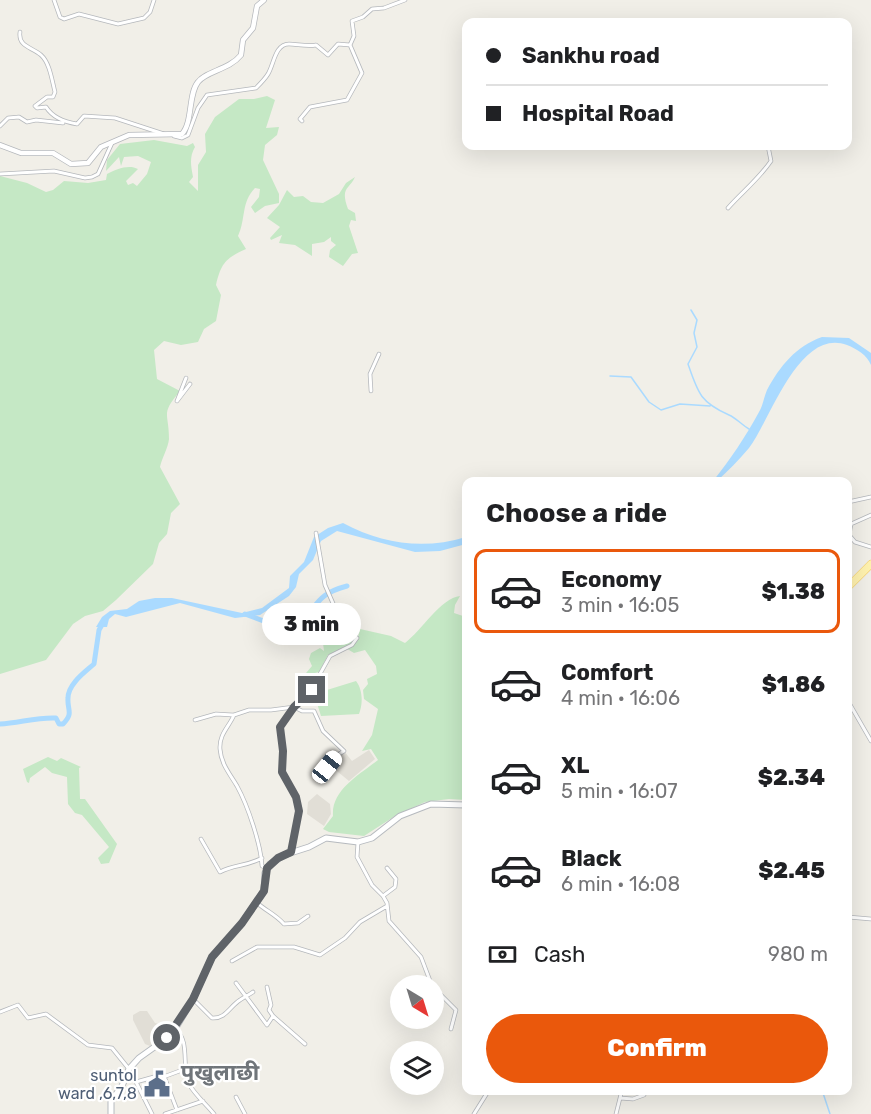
<!DOCTYPE html>
<meta charset="utf-8">
<style>
body{margin:0;font-family:Rubik,"Noto Sans Devanagari",sans-serif;background:#f2f2f2;color:#202124;height:100vh;display:flex;flex-direction:column;font-size:22px;white-space:nowrap}
*{box-sizing:border-box;margin:0}
p{font-size:20px;color:#757577}
.icon{flex:none;width:33px;height:33px;fill:none;stroke:currentColor;stroke-width:2;stroke-linecap:round;stroke-linejoin:round}
.map{position:relative;flex:1;overflow:hidden}
.sheet{position:absolute;left:462px;top:477px;width:390px;height:618px;display:flex;flex-direction:column;background:#fff;border-radius:12px;box-shadow:0 6px 24px #0002}
.sheet>*{flex:none}
.guide{position:absolute;left:462px;top:18px;width:390px;height:132px;border-radius:12px;box-shadow:0 6px 24px #0002;display:grid;align-content:center;height:132px;padding:0 24px;background:#fff}
.needle{width:39px;rotate:142deg}
.tools{position:absolute;left:390px;top:975px;display:grid;gap:12px}
.tools a{display:grid;place-items:center;width:54px;height:54px;border-radius:50%;background:#fff;box-shadow:0 6px 24px #0002;font-size:30px}
.end{position:absolute;width:27px;height:27px;margin:-14px;border:8px solid #5f6368;background:#fff;box-shadow:0 0 0 3px #fff}
.from{border-radius:50%}
.bubble{position:absolute;height:42px;border-radius:21px;background:#fff;box-shadow:0 6px 24px #0002;font-size:20px;font-weight:800;line-height:42px;text-align:center}
.car{position:absolute;width:18px;height:36px;margin:-18px -9px;border-radius:8px;box-shadow:0 0 4px 2px #0007;background:linear-gradient(#fff 24%,#345 0 40%,#fff 0 76%,#345 0 86%,#fff 0)}
.guide b{display:flex;align-items:center;gap:21px;height:57px;font-size:22px}
.guide b+b{border-top:2px solid #e0e0e0}
.guide i{width:15px;height:15px;background:#202124}
ul{padding:0;list-style:none}
li{display:flex;align-items:center;gap:18px;height:84px;margin:0 12px 9px;padding:0 12px;border:3px solid transparent;border-radius:12px}
li div{flex:1}
li b{display:block;font-size:22px}
li em{font-style:normal;font-weight:800}
li.on{border-color:#ea580c}
li>.icon{width:54px;height:54px;stroke-width:1.5}
h2{padding:0 24px;font-size:27px;line-height:72px}
.pay{display:flex;align-items:center;gap:15px;height:66px;padding:0 24px;font-size:22px}
.pay p{margin-inline-start:auto}
.primary-button{display:flex;gap:12px;margin-top:auto;padding:12px 24px}
.primary-button a{flex:1;height:69px;border-radius:36px;background:#ea580c;color:#fff;font-size:24px;font-weight:800;line-height:69px;text-align:center}
.map>svg:first-child{display:block}
.education{fill:#e1ded6}
.green{fill:#c5e8c5}
.water{fill:#aadaff}
.lines{fill:none;stroke-linecap:round;stroke-linejoin:round}
.stream{stroke:#aadaff;stroke-width:1.5}
.river{stroke:#aadaff;stroke-width:5}
.minor-casing{stroke:#b5b8bc;stroke-width:4.5}
.tertiary-casing{stroke:#b5b8bc;stroke-width:6}
.secondary-casing{stroke:#b6babf;stroke-width:7}
.primary-casing{stroke:#f2c960;stroke-width:8}
.minor{stroke:#fff;stroke-width:3}
.tertiary{stroke:#fff;stroke-width:4.5}
.secondary{stroke:#fff;stroke-width:5}
.primary{stroke:#fff2af;stroke-width:7}
.route{stroke:#5f6368;stroke-width:8}
.labels{text-anchor:middle;dominant-baseline:central;stroke-width:4.5;stroke-linejoin:round;paint-order:stroke}
.service-label{font-size:16px;fill:#4e5e75;stroke:#fff;text-anchor:end}
.district-label{font-size:22px;font-weight:bold;fill:#70757a;stroke:#fff}
</style>
<div class="map">
<svg width="871" height="1114" viewBox="0 0 871 1114">
<rect width="100%" height="100%" fill="#f1efe8"/>
<path class="education" d="M369 750 375 759 349 781 332 767 344 751 352 761Z
M317 794 330 804 331 814 324 826 307 814 308 802Z
M140 1011H147L155 1023 170 1027V1030L150 1046 145 1044 133 1020V1015Z"/>
<path class="green" d="M267 96 275 100 266 128 279 127 277 135 265 145 263 160 279 194V203L265 206 255 213 251 207 259 197 260 189 255 188C241 202 246 219 238 236L246 249C226 258 221 263 216 285L221 295 216 321 204 329 198 342 181 345 164 341 154 350 157 379 180 391C160 415 169 412 169 439 168 448 162 458 160 467L180 504 171 513 167 534 159 543 153 564 116 600 103 611 85 616 73 624 46 660 0 674V176L27 183 46 192 53 190 64 181 88 183 106 180 107 174C116 169 129 164 138 169L126 181 128 185 133 183 137 186 147 174 151 162 138 156 124 157 121 166 119 157 106 171 107 160 120 144 154 140 187 146 193 143 195 147C189 157 191 166 193 177L189 182 198 191V165L206 152 205 134 215 117 239 99H254Z
M355 177C349 190 340 187 348 209L355 213 356 221 351 220 349 226 358 253 352 254 343 266 329 257 330 250 336 245 331 241V237L324 242 312 244V256L295 245 279 243 282 235 271 240 270 238 280 227 267 218 279 205 287 190 294 197 303 196 311 202 323 203 339 194 346 183Z
M460 596 455 605 454 613 463 616 466 612V800L449 799 425 802 395 816 364 836 329 832 323 829 333 816C331 790 359 775 378 760L371 749 362 751 372 735 378 709 364 699 363 690 368 684 367 679 377 674 376 666 365 650 354 653 344 647 328 655 319 672 298 677 306 673 312 666 309 659 311 653 320 648 324 651 323 643 357 641 360 629 391 636 405 643C421 631 441 598 460 596Z
M356 681C363 690 363 704 359 714L321 716 314 694Z
M48 757 57 761 61 758 81 767 79 768 80 799H85L117 844 109 863 101 864 98 858 109 847 82 815 75 813 68 804 67 777 52 773 45 767 30 778 29 783 27 782 23 769Z"/>
<path class="water" d="M822 337 849 338 871 353V365C867 355 857 349 847 345 799 327 770 421 749 448 739 460 728 471 717 481H713C730 460 746 436 759 412 763 405 764 397 767 390 780 366 796 346 822 337Z
M343 523C382 544 424 550 466 537V544L440 551 415 552 337 531 321 541 313 560 299 574 296 587 289 596 260 615 235 618 180 603 126 617 115 614 109 619 107 627H96L102 617 110 611 127 609 139 601 155 598H172L242 613 262 608 289 588 290 576 304 562 314 537 328 528Z"/>
<g class="lines">
<path class="stream" d="M691 310 697 320 694 333 697 347 688 364C698 393 700 402 729 415 736 418 742 425 749 429
M610 376 631 377 649 402 661 410 680 404 710 406
M822 1090 830 1114"/>
<path class="river" d="M245 614 274 625 296 626C319 608 313 595 347 586
M0 724C19 723 37 717 56 718L59 724H63C74 713 67 710 68 698 68 684 85 672 94 664L99 630 103 623"/>
<g class="minor-casing">
<path id="minor" d="M54 0 60 17 64 19 79 14 118 24 144 18 150 12 154 0
M20 32C18 47 32 47 41 55 50 63 52 81 55 92L53 97H47L35 106 37 108 46 107C53 118 64 122 77 124L84 116 115 118 164 134
M302 121 300 119 310 107 347 100 362 73 350 45 354 36 352 21 363 17 372 9 384 8 405 0
M0 126 8 118 19 117 27 122 36 120 63 123
M174 136 182 138 188 135 198 108 207 95 256 88C260 84 265 79 268 74 274 64 275 44 289 44 297 44 307 47 316 45L328 55 338 44 350 45
M0 174 54 171 85 178 92 177 98 174 112 143
M728 208C742 192 758 180 771 161L768 146
M186 378 177 401 190 384
M371 391 370 374 379 354
M848 502 871 497
M871 515 851 524 849 535 855 542 871 547
M848 701 871 741
M195 720 216 714 233 715
M201 839 220 872C235 864 245 867 262 858
M358 842 357 857 372 885 383 896 387 903 389 921 421 957 432 986
M291 852 299 811 296 797 282 772 283 751 280 727 294 707 311 690 330 656 352 645 357 638 342 624 325 585 316 533
M267 868 262 866C261 845 248 806 237 786 230 774 221 764 220 749 219 734 229 727 234 715L249 710H271L294 707 302 711H314L323 731 344 751 336 756 318 778
M383 896 395 887 396 879 387 868
M256 902C266 911 275 914 284 924L298 923 308 916
M848 917 871 919
M232 961 257 947H294L320 955 345 938 360 922 387 906
M236 983 267 1025 273 1016 269 1010 271 1005 267 987
M434 988 456 1010 451 1029
M193 999 212 1018C226 1019 230 1006 240 1000 244 997 249 995 253 992
M0 1012 18 1005 28 1018 46 1014 88 1045 112 1048 129 1069
M273 1016 305 1044
M175 1029C191 1041 181 1067 189 1084 195 1095 206 1104 214 1114
M127 1073 136 1082 152 1114
M164 1076 177 1110
M136 1082 161 1075 166 1076 185 1069
M236 1097 245 1114
M620 1098 633 1099 644 1095
M165 1114 203 1101
M474 1114 489 1090
M616 1114 622 1090"/>
</g>
<g class="tertiary-casing">
<path id="tertiary" d="M0 145 21 153H53L71 164 88 163 101 147 129 135 182 134C193 122 188 94 198 82 206 71 229 70 241 55L243 40 253 28 257 6 264 0"/>
</g>
<g class="secondary-casing">
<path id="secondary" d="M111 1114V1101L122 1086 129 1069 139 1058 167 1038 175 1029 193 999 212 957 242 923 264 891 265 873 270 864 284 855 309 847 326 838 358 842 372 838 400 816 431 804 466 805"/>
</g>
<g class="primary-casing">
<path id="primary" d="M848 587 871 564"/>
</g>
<use href="#minor" class="minor"/>
<use href="#tertiary" class="tertiary"/>
<use href="#secondary" class="secondary"/>
<use href="#primary" class="primary"/>
</g>
<g class="lines">
<path class="route" d="M167 1038 193 999 212 957 242 923 264 891 267 868 278 858 291 852 299 811 296 797 282 772 283 751 280 727 294 707 312 690"/>
</g>
<defs>
<g id="civic-bare" transform="scale(2.07)"><path d="M-.6-6.5H3V-4.5H.6V-3L4-1V1h2V6H-6V1h2V-1L-.6-3ZM-1.2 2.5V6h2.4V2.5Z" fill="#5c6f8a" stroke="#fff" stroke-width="2.5" paint-order="stroke"/></g>
</defs>
<g fill-rule="evenodd">
<use href="#civic-bare" x="157" y="1084"/>
</g>
<g class="labels">
<g class="service-label">
<text x="137" y="1075">suntol<tspan x="137" dy="18">ward ,6,7,8</tspan></text>
</g>
<g class="district-label">
<text x="220" y="1072">पुखुलाछी</text>
</g>
</g>
</svg>
<div class="tools">
<a><svg class="needle" viewBox="-14 -14 28 28"><path d="M0-13l5 13h-10z" fill="#e53935"/><path d="M0 13l5-13h-10z" fill="#757577"/></svg></a>
<a><svg class="icon" aria-label="layers" viewBox="0 0 24 24"><path d="M12 4l9 5-9 5-9-5zM3 14l9 5 9-5"/></svg></a>
</div>
<i class="end from" style="left:167px;top:1038px"></i>
<i class="end" style="left:312px;top:690px"></i>
<div class="bubble" style="left:262px;top:603px;width:99px">3 min</div>
<i class="car" style="left:327px;top:767px;rotate:39deg"></i>
<div class="guide">
<b><i class="from"></i>Sankhu road</b>
<b><i></i>Hospital Road</b>
</div>
<section class="sheet">
<h2>Choose a ride</h2>
<ul>
<li class="on"><svg class="icon" aria-label="car" viewBox="0 0 24 24"><path d="M5 17H2v-5l4-1 3-4h7l3 4 3 1v5h-3M9 17h6M6 11h13"/><circle cx="7" cy="17" r="2"/><circle cx="17" cy="17" r="2"/></svg><div><b>Economy</b><p>3 min · 16:05</p></div><em>$1.38</em></li>
<li><svg class="icon" aria-label="car" viewBox="0 0 24 24"><path d="M5 17H2v-5l4-1 3-4h7l3 4 3 1v5h-3M9 17h6M6 11h13"/><circle cx="7" cy="17" r="2"/><circle cx="17" cy="17" r="2"/></svg><div><b>Comfort</b><p>4 min · 16:06</p></div><em>$1.86</em></li>
<li><svg class="icon" aria-label="car" viewBox="0 0 24 24"><path d="M5 17H2v-5l4-1 3-4h7l3 4 3 1v5h-3M9 17h6M6 11h13"/><circle cx="7" cy="17" r="2"/><circle cx="17" cy="17" r="2"/></svg><div><b>XL</b><p>5 min · 16:07</p></div><em>$2.34</em></li>
<li><svg class="icon" aria-label="car" viewBox="0 0 24 24"><path d="M5 17H2v-5l4-1 3-4h7l3 4 3 1v5h-3M9 17h6M6 11h13"/><circle cx="7" cy="17" r="2"/><circle cx="17" cy="17" r="2"/></svg><div><b>Black</b><p>6 min · 16:08</p></div><em>$2.45</em></li>
</ul>
<div class="pay"><svg class="icon" aria-label="cash" viewBox="0 0 24 24"><path d="M3 7h18v10H3z"/><circle cx="12" cy="12" r="2"/></svg>Cash<p>980 m</p></div>
<div class="primary-button"><a>Confirm</a></div>
</section>
</div>
